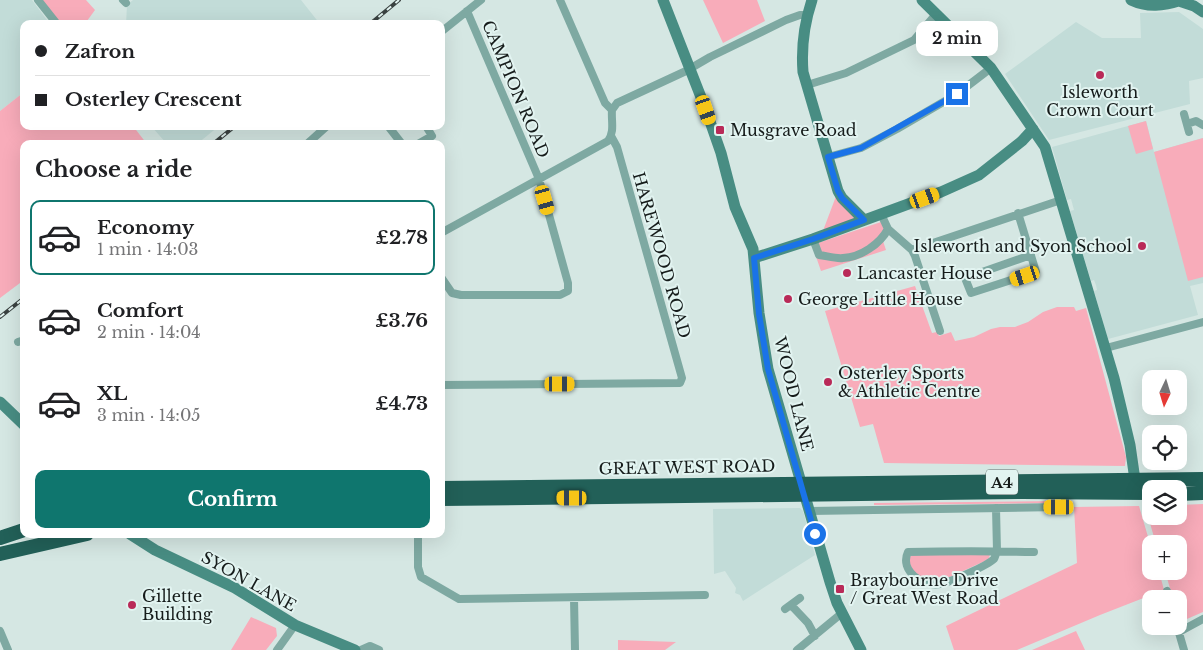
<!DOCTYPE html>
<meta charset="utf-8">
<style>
body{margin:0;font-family:"Libre Baskerville",serif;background:#f6f6f6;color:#202124;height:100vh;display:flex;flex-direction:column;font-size:19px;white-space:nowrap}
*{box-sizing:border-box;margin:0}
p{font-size:16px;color:#757577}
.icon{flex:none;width:28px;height:28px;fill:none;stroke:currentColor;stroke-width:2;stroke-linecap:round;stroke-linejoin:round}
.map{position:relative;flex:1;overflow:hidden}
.sheet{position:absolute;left:20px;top:140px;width:425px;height:398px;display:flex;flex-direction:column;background:#fff;border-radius:10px;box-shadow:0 5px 20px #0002}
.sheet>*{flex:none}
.banner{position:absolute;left:20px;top:20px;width:425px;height:110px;border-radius:10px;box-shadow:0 5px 20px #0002;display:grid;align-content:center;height:110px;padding:0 15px;background:#fff}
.needle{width:32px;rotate:184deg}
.buttons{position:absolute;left:1142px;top:370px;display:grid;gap:10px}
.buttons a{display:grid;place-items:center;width:45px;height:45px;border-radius:10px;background:#fff;box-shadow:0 5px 20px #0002;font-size:25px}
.end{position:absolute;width:22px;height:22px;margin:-11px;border:6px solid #1a73e8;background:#fff;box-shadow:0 0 0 2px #fff}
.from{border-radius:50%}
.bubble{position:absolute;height:35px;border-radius:10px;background:#fff;box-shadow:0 5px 20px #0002;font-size:16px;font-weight:700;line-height:35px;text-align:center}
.car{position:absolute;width:15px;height:30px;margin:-15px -8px;border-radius:6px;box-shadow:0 0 4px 1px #0007;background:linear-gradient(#f5c518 24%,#345 0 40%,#f5c518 0 76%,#345 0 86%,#f5c518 0)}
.banner b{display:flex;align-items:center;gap:18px;height:48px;font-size:19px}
.banner b+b{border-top:1px solid #e0e0e0}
.banner i{width:12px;height:12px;background:#202124}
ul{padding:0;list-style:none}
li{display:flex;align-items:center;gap:15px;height:75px;margin:0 10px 8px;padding:0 5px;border:2px solid transparent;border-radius:10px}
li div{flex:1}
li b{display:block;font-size:19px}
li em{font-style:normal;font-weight:700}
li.selected{border-color:#0f766e}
li>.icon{width:45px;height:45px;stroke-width:1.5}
h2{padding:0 15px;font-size:22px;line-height:60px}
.primary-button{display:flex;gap:10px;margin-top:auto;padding:10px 15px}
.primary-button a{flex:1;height:58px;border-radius:10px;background:#0f766e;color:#fff;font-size:20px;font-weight:700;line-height:58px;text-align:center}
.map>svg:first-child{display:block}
.built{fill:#c2dcd8}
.green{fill:#f8acba}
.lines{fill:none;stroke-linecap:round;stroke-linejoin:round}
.street{stroke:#7ea9a2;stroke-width:8}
.secondary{stroke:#488d83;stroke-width:11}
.highway{stroke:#226058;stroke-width:14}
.rail-casing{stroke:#3a4241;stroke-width:4}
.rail{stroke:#e2f4f1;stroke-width:2;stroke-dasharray:5.5;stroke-linecap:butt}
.route{stroke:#1a73e8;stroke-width:6}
.poi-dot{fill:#b92a58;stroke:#e2f4f1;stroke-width:2}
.labels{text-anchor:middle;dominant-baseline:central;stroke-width:4;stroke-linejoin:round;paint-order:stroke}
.shield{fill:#e2f4f1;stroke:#535d5b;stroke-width:1}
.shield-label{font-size:15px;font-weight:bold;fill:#161c1b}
.street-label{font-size:16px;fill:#161c1b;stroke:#e2f4f1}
.poi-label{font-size:16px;fill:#161c1b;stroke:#e2f4f1;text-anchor:start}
</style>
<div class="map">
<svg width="1203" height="650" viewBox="0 0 1203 650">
<rect width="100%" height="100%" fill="#d5e7e3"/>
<path class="built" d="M0 0H32L50 24H24V92L0 111Z
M133 0H301L320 24H126L127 5Z
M1179 12 1203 29V78L1189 81 1190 104 1049 140 1005 74 1076 22 1102 38H1141L1140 13Z
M1146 121 1154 152 1203 138V283L1190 286 1198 315 1108 339 1094 291 1097 290 1096 285 1094 280 1091 281 1070 211 1074 210 1071 199 1067 200 1052 147Z
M151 126H219L197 144H167Z
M800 508 803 511 815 555 743 601 740 595 735 593 736 588 725 571 714 574 713 509Z"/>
<path class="green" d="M41 0H86L95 10 87 21 89 24H61Z
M703 0H757L765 21 723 43Z
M24 92V126H133L147 144H24V280L0 298V111Z
M1146 121 1153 149 1136 154 1128 126Z
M1203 138V277L1188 281 1154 152Z
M838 191 864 220 821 236Z
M881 222 884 229 881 235 886 250 821 271 812 245Z
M915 286 932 333 937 332 939 336 951 332 955 341 974 337 991 329 1000 327H1015L1028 322 1043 312 1057 307H1074L1076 311 1086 308 1126 457 1125 466 884 463 873 424 860 427 825 311Z
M1058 501V503L874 505V503Z
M1203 504V612L1180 622 1179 599H1173L1165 571H1179V544H1156L1145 506H1151V516H1179V505Z
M1139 506 1151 547V571H1159L1164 590 1100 615 1017 650H954L946 626 1077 563 1074 507Z
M990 554 989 558 985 561 941 581C925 581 911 575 908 558L913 555Z
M251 617 276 628 277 636 266 650H231Z
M1076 631 1085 650H1032Z
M618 640 676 642 665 650H618Z"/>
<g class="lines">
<path class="street" d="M38 0 57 24
M123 0 126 3
M560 0 605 103 612 110
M441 32 481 0
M807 85 846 73 914 40 936 14
M1184 114 1189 132
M1187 124 1196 121 1203 125
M388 126 402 144
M307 144 327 126
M418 144 432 136 426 126
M828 157 861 148 897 129 957 94 991 68
M1018 213 1036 272 971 293 965 278 1031 255
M881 214 888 229 912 250 915 256 940 331
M441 233 608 141C615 131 611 121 612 110L617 103 686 71 710 57 786 20 800 15H807
M813 239 819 255C827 256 836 259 843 258 861 257 880 244 888 229
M912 250 1061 200
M441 277 452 293 461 295H560L568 291V283L539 179 467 11
M18 342 24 340
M1106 348 1203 322
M441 385 680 383 682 378 617 147 611 136
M996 508 997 551C996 554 995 557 994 559 988 565 949 583 940 584 923 587 899 571 908 552 950 551 992 551 1034 552
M810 511 1059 507 1065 504V492
M418 534V567L421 577 459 599 705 595
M1167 591 1170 599
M574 598 575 650
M791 605 808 623 815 636
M785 609 800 598
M1177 626 1184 650
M0 631 8 650
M1179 632 1203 619
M277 650 295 625
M361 650 370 646 379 650
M797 650 842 613"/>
<path class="secondary" d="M663 0 706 110 721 153 735 207 753 249 759 313 768 369 830 582 837 603 861 650
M812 0C804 24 801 46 803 72L838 191 842 198 864 220
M922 0 991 68 1045 147 1114 378 1130 445 1135 480
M1131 0C1148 8 1163 6 1182 0
M1179 1 1194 6 1203 12
M754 258 813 239 941 192 979 175 1022 141 1033 129
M0 402 24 425
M130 534 155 550 235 588 295 625 355 650"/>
<path class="highway" d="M441 488 1203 479
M1179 494 1203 493
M441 499 1022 492 1151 493
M0 538 24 530
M0 554 87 534"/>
<g class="rail-casing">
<path id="rail" d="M370 24 399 0
M213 144 235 126
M0 317 24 298"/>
</g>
<use href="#rail" class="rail"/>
</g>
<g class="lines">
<path class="route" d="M815 534 768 369 759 314 754 258 813 239 864 220 842 198 838 191 828 157 861 148 957 94"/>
</g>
<g class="poi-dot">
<circle cx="1100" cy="75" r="5"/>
<rect x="715" y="125" width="10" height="10" rx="2.5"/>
<circle cx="1142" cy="246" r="5"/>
<circle cx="847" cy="273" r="5"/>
<circle cx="788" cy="299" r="5"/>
<circle cx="828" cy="382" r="5"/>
<rect x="835" y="584" width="10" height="10" rx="2.5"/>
<circle cx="132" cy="605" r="5"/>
</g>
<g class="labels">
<rect class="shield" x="986" y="469.5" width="32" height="25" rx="4"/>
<g class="shield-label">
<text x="1002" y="482">A4</text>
</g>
<g class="street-label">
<text transform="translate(516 89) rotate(67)">CAMPION ROAD</text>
<text transform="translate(662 255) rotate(74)">HAREWOOD ROAD</text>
<text transform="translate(794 394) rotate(76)">WOOD LANE</text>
<text transform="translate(687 467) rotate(-1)">GREAT WEST ROAD</text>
<text transform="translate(249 581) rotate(29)">SYON LANE</text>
</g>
<g class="poi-label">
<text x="1100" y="92" text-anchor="middle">Isleworth<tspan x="1100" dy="18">Crown Court</tspan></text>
<text x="730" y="130">Musgrave Road</text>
<text x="1132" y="246" text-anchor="end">Isleworth and Syon School</text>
<text x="857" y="273">Lancaster House</text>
<text x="798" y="299">George Little House</text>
<text x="838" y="373">Osterley Sports<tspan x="838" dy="18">&amp; Athletic Centre</tspan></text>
<text x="850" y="580">Braybourne Drive<tspan x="850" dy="18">/ Great West Road</tspan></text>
<text x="142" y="596">Gillette<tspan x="142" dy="18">Building</tspan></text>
</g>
</g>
</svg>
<div class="buttons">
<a><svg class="needle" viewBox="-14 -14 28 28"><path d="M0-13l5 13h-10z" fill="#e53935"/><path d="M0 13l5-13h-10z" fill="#757577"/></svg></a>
<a><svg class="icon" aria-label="locate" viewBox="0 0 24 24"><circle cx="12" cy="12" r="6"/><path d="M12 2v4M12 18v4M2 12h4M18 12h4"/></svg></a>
<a><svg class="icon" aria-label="layers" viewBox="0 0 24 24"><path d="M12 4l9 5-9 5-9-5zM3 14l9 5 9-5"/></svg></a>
<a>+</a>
<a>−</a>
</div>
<i class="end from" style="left:815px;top:534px"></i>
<i class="end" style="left:957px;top:94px"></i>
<div class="bubble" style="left:916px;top:21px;width:82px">2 min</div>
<i class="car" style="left:706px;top:110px;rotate:161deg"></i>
<i class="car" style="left:925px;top:198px;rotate:70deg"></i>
<i class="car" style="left:545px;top:200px;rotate:164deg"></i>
<i class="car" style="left:1025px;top:276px;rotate:252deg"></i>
<i class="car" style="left:560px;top:384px;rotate:90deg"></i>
<i class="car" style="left:572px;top:498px;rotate:270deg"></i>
<i class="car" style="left:1059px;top:507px;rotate:270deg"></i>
<div class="banner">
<b><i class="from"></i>Zafron</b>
<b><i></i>Osterley Crescent</b>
</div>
<section class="sheet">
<h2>Choose a ride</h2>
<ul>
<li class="selected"><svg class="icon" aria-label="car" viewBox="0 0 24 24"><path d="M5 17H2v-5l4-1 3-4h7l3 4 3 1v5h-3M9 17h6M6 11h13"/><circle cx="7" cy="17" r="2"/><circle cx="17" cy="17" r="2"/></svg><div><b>Economy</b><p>1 min · 14:03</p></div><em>£2.78</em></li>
<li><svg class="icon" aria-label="car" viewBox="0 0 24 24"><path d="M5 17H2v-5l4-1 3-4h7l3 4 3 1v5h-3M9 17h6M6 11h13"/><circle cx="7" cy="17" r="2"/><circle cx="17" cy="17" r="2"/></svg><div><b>Comfort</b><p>2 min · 14:04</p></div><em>£3.76</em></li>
<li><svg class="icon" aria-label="car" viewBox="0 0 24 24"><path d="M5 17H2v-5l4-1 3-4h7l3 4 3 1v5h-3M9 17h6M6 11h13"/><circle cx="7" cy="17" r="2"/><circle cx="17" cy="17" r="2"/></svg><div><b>XL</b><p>3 min · 14:05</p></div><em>£4.73</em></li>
</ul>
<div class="primary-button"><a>Confirm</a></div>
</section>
</div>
